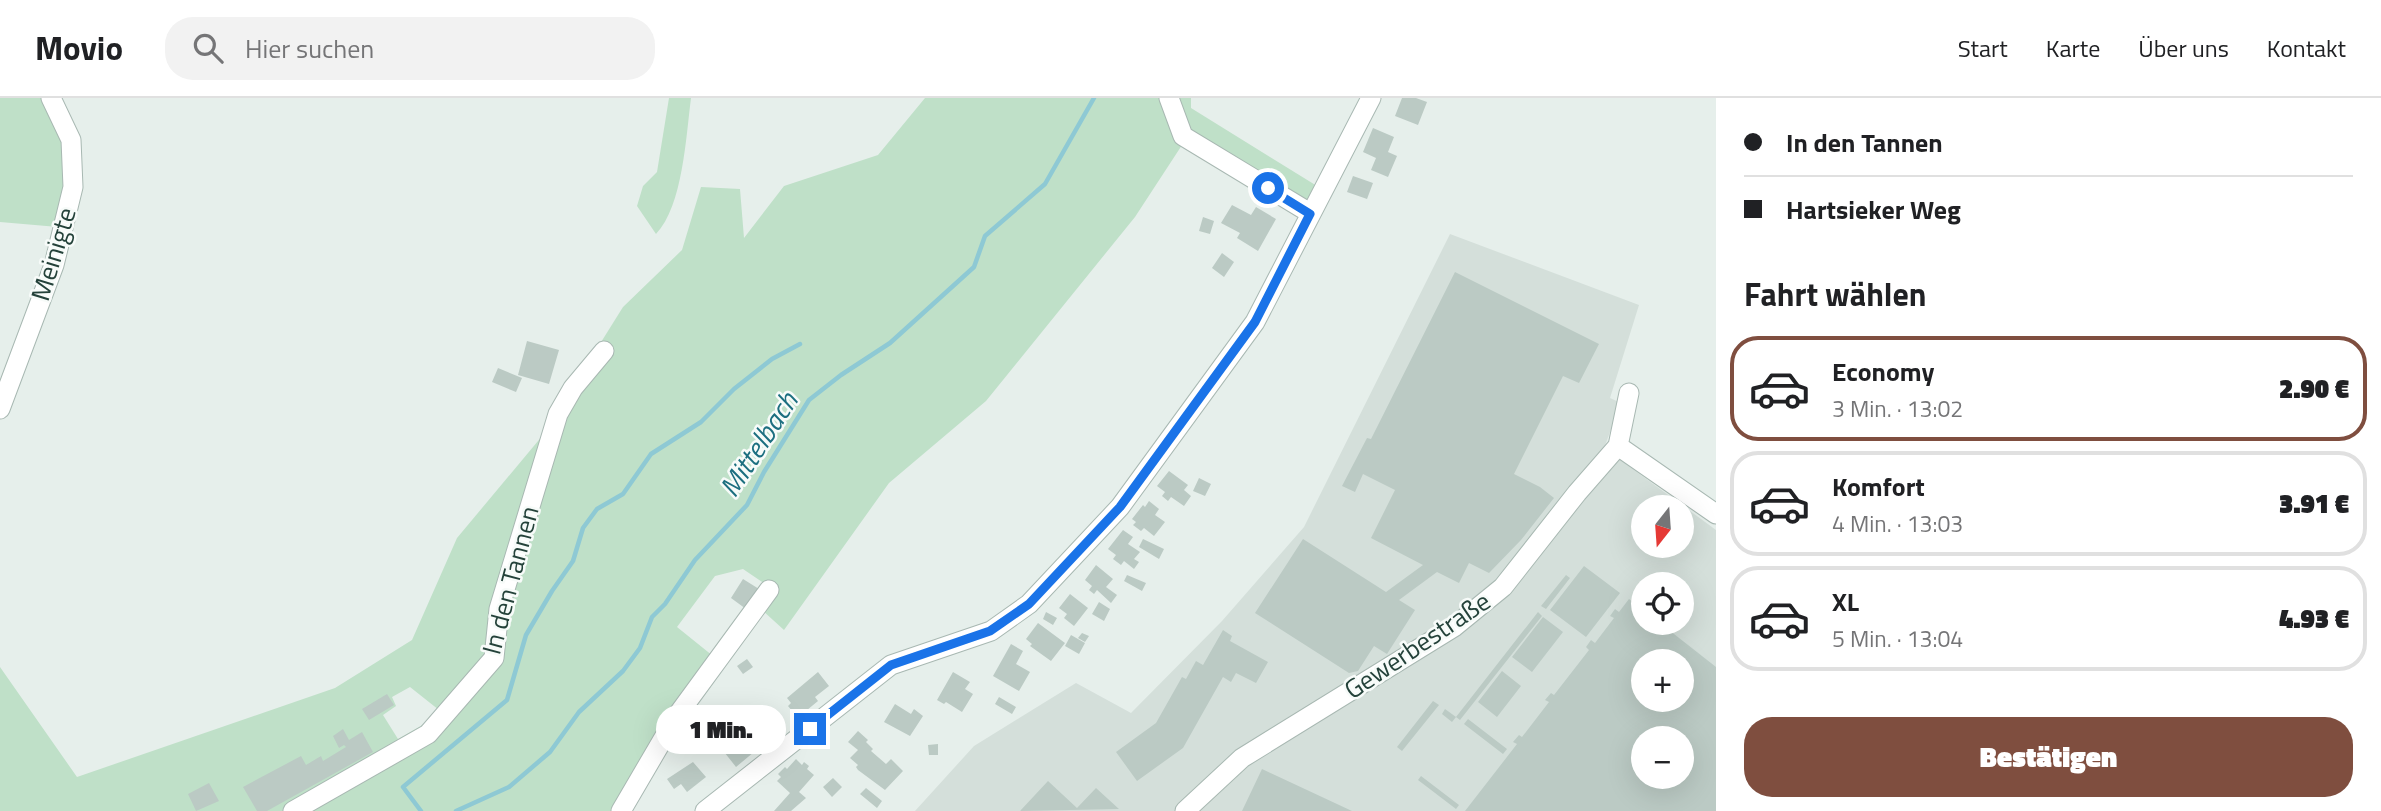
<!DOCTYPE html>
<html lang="de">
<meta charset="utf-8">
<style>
body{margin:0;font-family:"Titillium Web",sans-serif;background:#f2f2f2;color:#202124;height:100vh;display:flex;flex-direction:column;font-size:26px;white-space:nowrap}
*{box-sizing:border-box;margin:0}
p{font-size:23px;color:#757577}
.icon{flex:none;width:38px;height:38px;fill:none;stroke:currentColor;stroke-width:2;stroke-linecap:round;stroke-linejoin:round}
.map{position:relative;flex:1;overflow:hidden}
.sheet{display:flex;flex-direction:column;background:#fff;width:665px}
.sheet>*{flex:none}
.guide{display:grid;align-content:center;height:154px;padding:0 28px;background:#fff}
.needle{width:46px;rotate:197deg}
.controls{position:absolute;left:1631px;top:397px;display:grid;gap:14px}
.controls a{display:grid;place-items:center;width:63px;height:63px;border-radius:50%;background:#fff;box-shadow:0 7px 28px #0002;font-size:35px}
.end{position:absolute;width:32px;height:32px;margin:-16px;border:9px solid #1a73e8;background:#fff;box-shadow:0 0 0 4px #fff}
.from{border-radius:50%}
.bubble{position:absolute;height:49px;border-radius:24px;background:#fff;box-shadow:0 7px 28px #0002;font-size:23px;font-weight:800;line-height:49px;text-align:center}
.guide b{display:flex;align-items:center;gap:24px;height:66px;font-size:26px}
.guide b+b{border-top:2px solid #e0e0e0}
.guide i{width:18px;height:18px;background:#202124}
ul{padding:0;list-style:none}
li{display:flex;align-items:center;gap:21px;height:105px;margin:0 14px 10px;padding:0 14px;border:4px solid #e0e0e0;border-radius:28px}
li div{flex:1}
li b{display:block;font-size:26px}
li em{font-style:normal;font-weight:800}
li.on{border-color:#7f4e3f}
li>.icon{width:63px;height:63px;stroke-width:1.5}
h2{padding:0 28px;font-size:32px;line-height:84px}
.primary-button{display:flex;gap:14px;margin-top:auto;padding:14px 28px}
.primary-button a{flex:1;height:80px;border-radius:28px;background:#7f4e3f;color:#fff;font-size:28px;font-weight:800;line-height:80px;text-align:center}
header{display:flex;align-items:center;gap:42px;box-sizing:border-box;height:98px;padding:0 35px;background:#fff;border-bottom:2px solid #e0e0e0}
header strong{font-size:33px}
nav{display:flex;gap:38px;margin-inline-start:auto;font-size:24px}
.search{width:490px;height:63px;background:#f2f2f2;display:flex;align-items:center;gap:18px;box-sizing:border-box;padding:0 24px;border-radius:28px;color:#757577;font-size:26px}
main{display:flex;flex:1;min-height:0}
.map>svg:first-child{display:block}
.built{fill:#d4dfda;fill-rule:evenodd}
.green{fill:#bfe0c8;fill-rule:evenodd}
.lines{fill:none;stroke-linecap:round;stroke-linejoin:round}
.stream{stroke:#8ec9d4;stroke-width:4.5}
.building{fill:#bbcac4;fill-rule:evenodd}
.minor-casing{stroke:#a8b8b2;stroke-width:21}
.minor{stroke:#fff;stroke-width:19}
.route{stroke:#1a73e8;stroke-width:9}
.labels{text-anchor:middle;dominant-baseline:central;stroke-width:5;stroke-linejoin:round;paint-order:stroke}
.street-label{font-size:26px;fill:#24423a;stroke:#f7fbf9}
.water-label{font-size:28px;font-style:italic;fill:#1c6f80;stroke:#f7fbf9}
</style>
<header>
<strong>Movio</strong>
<div class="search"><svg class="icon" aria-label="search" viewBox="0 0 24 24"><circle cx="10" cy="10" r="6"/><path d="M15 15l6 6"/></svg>Hier suchen</div>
<nav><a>Start</a><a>Karte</a><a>Über uns</a><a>Kontakt</a></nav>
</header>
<main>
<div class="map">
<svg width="1716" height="713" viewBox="0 0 1716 713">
<rect width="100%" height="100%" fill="#e6efeb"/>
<path class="built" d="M1450 136 1639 207 1610 300 1621 305 1604 350 1716 432V713H915L974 648 1076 585 1131 615 1222 523 1304 429ZM1643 410H1682V448H1643ZM1643 486H1682V525H1643ZM1643 564H1682V602H1643ZM1643 640H1682V679H1643Z"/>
<path class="green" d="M0 0H43L62 38 67 88 58 129 0 124Z
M669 0H691C686 38 683 108 656 136L637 108 643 88 657 74Z
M925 0H1191V10L1317 88 1306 110 1184 44 1135 119 986 303 889 385 784 532 761 511 774 492 743 471 715 478 677 529 713 558 615 713H0V569L77 679 335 590 412 542 457 440 543 337 623 209 682 152 701 89 740 91 744 140 784 88 878 57ZM410 589 439 612 426 625 398 641 383 617 396 608 392 599Z"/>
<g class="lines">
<path class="stream" d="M421 713 403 689 507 602 526 537 552 493 573 463 583 430 597 411 623 396 651 356 701 324 734 291 772 261 800 246
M456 713 509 689 550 654 579 614 623 573 640 550 652 519 665 506 695 462 747 407 764 374 809 302 841 277 890 245 974 169 985 138 1045 86 1094 0"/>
</g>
<path class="building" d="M1402 0H1416L1427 4 1418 27 1395 18Z
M1373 30 1394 39 1388 54 1397 58 1388 79 1371 72 1376 60 1363 54Z
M1353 78 1373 85 1367 101 1347 94Z
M1232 107 1251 117 1256 109 1276 121 1258 153 1237 140 1240 135 1221 125Z
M1203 119 1214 123 1210 136 1199 133Z
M1222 155 1234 164 1224 179 1212 170Z
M1455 174 1599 246 1579 285 1563 278 1514 376 1540 389 1554 400 1521 442 1489 475 1469 465 1459 485 1437 474 1399 502 1415 512 1387 556 1374 548 1358 573 1349 575 1255 515 1303 441 1386 494 1423 467 1371 440 1395 392 1363 376 1355 394 1342 388 1367 340 1371 341Z
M527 243 559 252 549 286 518 277Z
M498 270 522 280 516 294 492 284Z
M1169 373 1188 387 1184 392 1191 398 1184 408 1171 399 1168 403 1162 398 1165 394 1157 388Z
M1199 380 1211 386 1205 398 1193 393Z
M1149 403 1159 411 1155 417 1165 424 1154 438 1144 430 1141 433 1133 427 1136 424 1132 421 1143 407 1145 409Z
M1123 432 1133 439 1128 446 1140 454 1134 461 1139 464 1134 471 1124 463 1121 467 1113 461 1116 457 1108 451Z
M1143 441 1164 451 1159 461 1139 449Z
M1096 467 1113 481 1106 489 1117 497 1111 505 1097 492 1094 496 1089 492 1092 488 1085 482Z
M1584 468 1620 495 1586 539 1550 512Z
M1127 477 1146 485 1142 493 1124 483Z
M1566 477 1570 480 1546 511 1541 508Z
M743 481 759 491 746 511 731 500Z
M1070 496 1088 510 1074 528 1064 520 1067 516 1059 510Z
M1629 501 1643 512V525H1660L1716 569V713H1465L1517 646 1513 644 1519 637 1522 639 1549 604 1545 602 1551 595 1554 597 1589 552 1586 549 1591 542 1595 545 1614 520 1610 518 1615 511 1619 514ZM1643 564H1682V602H1643ZM1643 640H1682V679H1643Z
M1099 504 1110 511 1104 523 1092 516Z
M1046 514 1057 520 1053 527 1043 521Z
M1538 514 1542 518 1460 622 1456 619Z
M1543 519 1563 534 1532 574 1512 559Z
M1038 525 1065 545 1051 563 1030 548 1032 546 1026 541Z
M1223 532 1232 538 1230 543 1268 564 1256 585 1236 575 1231 584 1223 579 1183 650 1137 683 1116 654 1156 625 1182 579 1186 581 1196 563 1203 567Z
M1082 535 1089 538 1085 544 1078 540Z
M1071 537 1085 545 1079 556 1065 548Z
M1011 546 1023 553 1016 566 1030 574 1019 593 993 578Z
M747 561 753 569 743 576 737 568Z
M1502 573 1521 588 1497 619 1478 604Z
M818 574 829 588 815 599 818 603 801 617 796 611 793 614 788 608 791 605 787 600Z
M953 574 970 584 965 591 973 596 962 614 946 604 944 606 937 602Z
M387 596 394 607 369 622 362 611Z
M999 599 1016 609 1012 616 995 606Z
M1433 603 1439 607 1402 653 1397 649Z
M895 606 911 616 914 611 923 618 910 638 884 624Z
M1445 611 1456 619 1452 624 1442 616Z
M1468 621 1507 651 1503 656 1464 626Z
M695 625 704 635 694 643 686 632Z
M343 631 349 642 362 634 373 654 267 713H257L243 689 301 658 306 667 321 658 323 663 346 649 344 647 339 650 333 638Z
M858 633 868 642 866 644 873 651 871 653 886 666 891 661 903 673 885 692 858 672 856 669 858 667 850 660 858 652 848 644Z
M738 635 754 654 736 669 721 650Z
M938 646V657H929L928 647Z
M796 661 802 667 804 664 809 668 807 671 814 677 799 694 806 700 791 713H774L790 695 777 683 781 679 778 676 785 669 787 671Z
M693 664 706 679 687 694 681 686 674 691 667 681Z
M1262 671 1352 713H1242Z
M1421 678 1459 707 1456 711 1418 682Z
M833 680 842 689 832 699 823 689Z
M1048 683 1077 710 1096 690 1119 711 1020 713Z
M209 685 219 703 196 713 188 696Z
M866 690 882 703 877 710 860 696Z"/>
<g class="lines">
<g class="minor-casing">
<path id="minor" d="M1169 0 1183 38 1310 115
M0 311 54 167 73 89 71 42 51 0
M1618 348 1716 416
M293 713 428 636 494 560 499 511 558 316 573 290 604 253
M621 713 676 619 769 492
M705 713 891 567 991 533 1029 506 1120 409 1255 224 1371 0
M1185 713 1242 660 1454 529 1503 489 1577 395 1618 348 1629 295"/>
</g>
<use href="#minor" class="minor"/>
</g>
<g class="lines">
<path class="route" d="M810 631 891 567 990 533 1029 506 1120 409 1255 224 1310 116 1268 90"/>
</g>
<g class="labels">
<g class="street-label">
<text transform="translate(53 156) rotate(-73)">Meinigte</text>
<text transform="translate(510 482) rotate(-75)">In den Tannen</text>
<text transform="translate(1417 547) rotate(-34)">Gewerbestraße</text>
</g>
<g class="water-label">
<text transform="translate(758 346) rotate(-57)">Mittelbach</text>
</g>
</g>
</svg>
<div class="controls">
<a><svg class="needle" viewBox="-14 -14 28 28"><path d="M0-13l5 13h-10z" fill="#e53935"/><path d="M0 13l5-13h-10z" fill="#757577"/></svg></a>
<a><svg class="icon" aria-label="locate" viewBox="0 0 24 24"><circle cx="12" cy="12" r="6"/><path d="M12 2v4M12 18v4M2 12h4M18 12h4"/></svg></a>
<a>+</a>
<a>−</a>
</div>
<i class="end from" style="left:1268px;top:90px"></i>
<i class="end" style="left:810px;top:631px"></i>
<div class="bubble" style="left:656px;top:607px;width:130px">1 Min.</div>
</div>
<section class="sheet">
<div class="guide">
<b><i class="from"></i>In den Tannen</b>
<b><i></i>Hartsieker Weg</b>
</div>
<h2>Fahrt wählen</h2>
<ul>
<li class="on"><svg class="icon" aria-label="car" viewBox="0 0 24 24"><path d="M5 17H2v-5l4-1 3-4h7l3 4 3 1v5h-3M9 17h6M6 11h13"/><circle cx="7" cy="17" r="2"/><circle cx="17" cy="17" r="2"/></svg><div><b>Economy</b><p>3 Min. · 13:02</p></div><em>2.90 €</em></li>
<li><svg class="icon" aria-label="car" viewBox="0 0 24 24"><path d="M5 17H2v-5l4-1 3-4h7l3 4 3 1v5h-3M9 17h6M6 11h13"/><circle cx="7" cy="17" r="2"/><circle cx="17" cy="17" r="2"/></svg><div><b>Komfort</b><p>4 Min. · 13:03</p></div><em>3.91 €</em></li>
<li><svg class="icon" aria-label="car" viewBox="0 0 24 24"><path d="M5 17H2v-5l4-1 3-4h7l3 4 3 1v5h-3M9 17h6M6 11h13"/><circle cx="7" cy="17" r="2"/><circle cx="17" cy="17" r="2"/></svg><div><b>XL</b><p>5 Min. · 13:04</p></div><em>4.93 €</em></li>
</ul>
<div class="primary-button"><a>Bestätigen</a></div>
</section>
</main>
